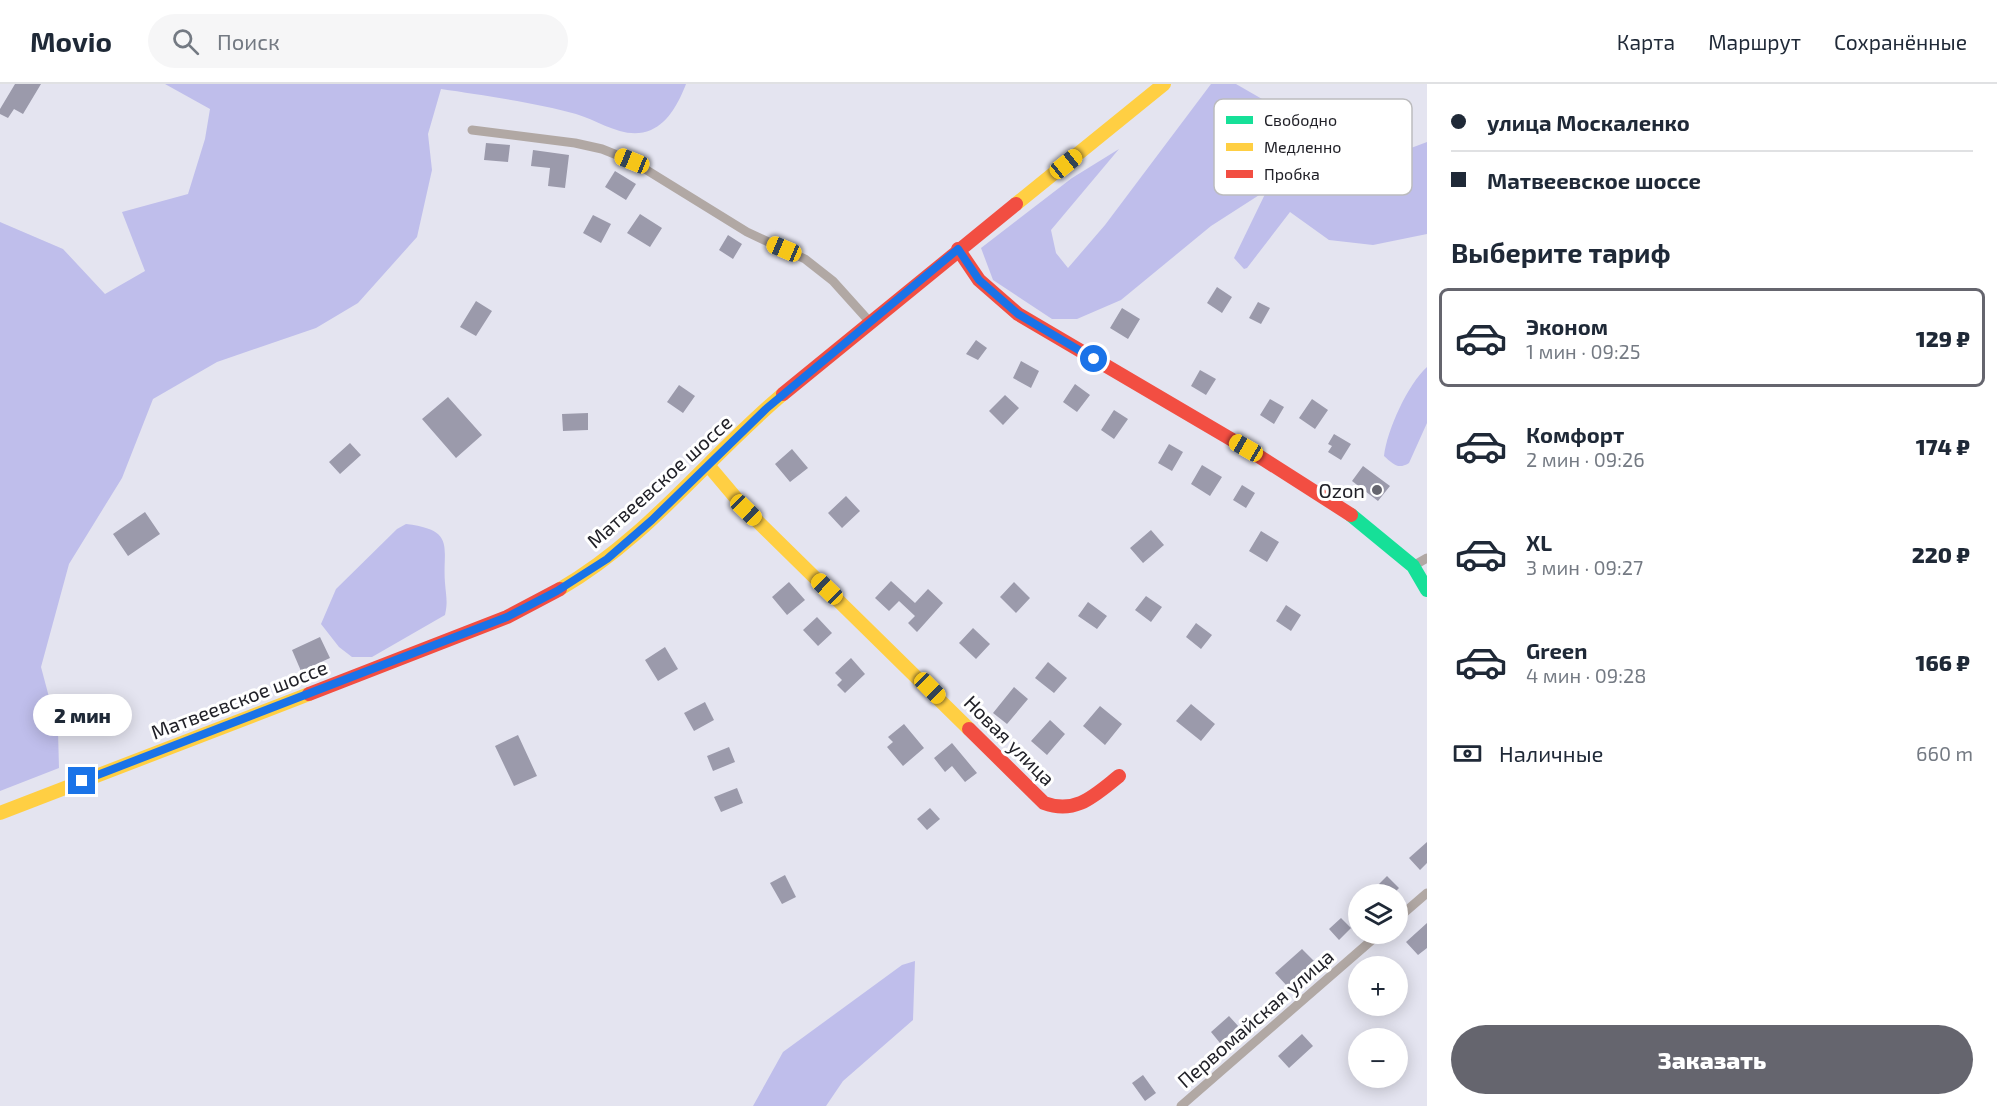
<!DOCTYPE html>
<html lang="ru">
<meta charset="utf-8">
<style>
body{margin:0;font-family:"Exo 2",sans-serif;background:#f6f6f7;color:#1f2937;height:100vh;display:flex;flex-direction:column;font-size:22px;white-space:nowrap}
*{box-sizing:border-box;margin:0}
p{font-size:20px;color:#747a83}
.icon{flex:none;width:33px;height:33px;fill:none;stroke:currentColor;stroke-width:2;stroke-linecap:round;stroke-linejoin:round}
.map{position:relative;flex:1;overflow:hidden}
.panel{display:flex;flex-direction:column;background:#fff;width:570px}
.panel>*{flex:none}
.top-card{display:grid;align-content:center;height:132px;padding:0 24px;background:#fff}
.fabs{position:absolute;left:1348px;top:800px;display:grid;gap:12px}
.fabs a{display:grid;place-items:center;width:60px;height:60px;border-radius:50%;background:#fff;box-shadow:0 3px 15px #0003;font-size:30px}
.end{position:absolute;width:27px;height:27px;margin:-14px;border:8px solid #1a73e8;background:#fff;box-shadow:0 0 0 3px #fff}
.from{border-radius:50%}
.bubble{position:absolute;height:42px;border-radius:21px;background:#fff;box-shadow:0 3px 15px #0003;font-size:20px;font-weight:800;line-height:42px;text-align:center}
.car{position:absolute;width:18px;height:36px;margin:-18px -9px;border-radius:8px;box-shadow:0 0 4px 2px #0007;background:linear-gradient(#f5c518 24%,#345 0 40%,#f5c518 0 76%,#345 0 86%,#f5c518 0)}
.top-card b{display:flex;align-items:center;gap:21px;height:57px;font-size:22px}
.top-card b+b{border-top:2px solid #e0e1e3}
.top-card i{width:15px;height:15px;background:#1f2937}
ul{padding:0;list-style:none}
li{display:flex;align-items:center;gap:18px;height:99px;margin:0 12px 9px;padding:0 12px;border:3px solid transparent;border-radius:9px}
li div{flex:1}
li b{display:block;font-size:22px}
li em{font-style:normal;font-weight:800}
li.current{border-color:#65656e}
li>.icon{width:54px;height:54px;stroke-width:1.5}
h2{padding:0 24px;font-size:27px;line-height:72px}
.pay{display:flex;align-items:center;gap:15px;height:66px;padding:0 24px;font-size:22px}
.pay p{margin-inline-start:auto}
.primary-button{display:flex;gap:12px;margin-top:auto;padding:12px 24px}
.primary-button a{flex:1;height:69px;border-radius:36px;background:#65656e;color:#fff;font-size:24px;font-weight:800;line-height:69px;text-align:center}
header{display:flex;align-items:center;gap:36px;box-sizing:border-box;height:84px;padding:0 30px;background:#fff;border-bottom:2px solid #e0e1e3}
header strong{font-size:28px}
nav{display:flex;gap:33px;margin-inline-start:auto;font-size:21px}
.search{width:420px;height:54px;background:#f6f6f7;display:flex;align-items:center;gap:15px;box-sizing:border-box;padding:0 21px;border-radius:33px;color:#747a83;font-size:22px}
main{display:flex;flex:1;min-height:0}
.map>svg:first-child{display:block}
.forest{fill:#bfbeeb}
.building{fill:#9b9aab}
.lines{fill:none;stroke-linecap:round;stroke-linejoin:round}
.street{stroke:#b1a8a4;stroke-width:9}
.fast{stroke:#16e098;stroke-width:14}
.slow{stroke:#ffcf43;stroke-width:14}
.jam{stroke:#f24e42;stroke-width:14}
.route{stroke:#1a73e8;stroke-width:8}
.poi-dot{fill:#65656e;stroke:#fff;stroke-width:2}
.labels{text-anchor:middle;dominant-baseline:central;stroke-width:6;stroke-linejoin:round;paint-order:stroke}
.street-label{font-size:20px;fill:#212128;stroke:#fff}
.poi-label{font-size:20px;fill:#212128;stroke:#fff;text-anchor:end}
.key{fill:#fff;stroke:#bcbcbe;stroke-width:1.5}
.key-label{font-size:16px;fill:#212128}
</style>
<header>
<strong>Movio</strong>
<div class="search"><svg class="icon" aria-label="search" viewBox="0 0 24 24"><circle cx="10" cy="10" r="6"/><path d="M15 15l6 6"/></svg>Поиск</div>
<nav><a>Карта</a><a>Маршрут</a><a>Сохранённые</a></nav>
</header>
<main>
<div class="map">
<svg width="1427" height="1022" viewBox="0 0 1427 1022">
<rect width="100%" height="100%" fill="#e4e4f0"/>
<path class="forest" d="M165 0H686C679 18 669 38 651 46 625 57 600 37 576 30 537 19 482 11 441 5L428 50 432 86 417 153 358 219 316 244 217 278 153 315 122 394 69 480 41 583 58 647 59 684 0 707V138L63 165 105 210 145 187 122 128 188 110 205 55 210 25Z
M1211 0H1236L1340 60 1395 70 1427 58V150L1373 161 1329 156 1290 128 1247 184 1244 185 1234 174 1267 106 1211 142 1121 216 1077 235H1052L993 196 981 164 1072 94 1119 65 1051 146 1056 169 1068 184 1105 141Z
M1427 283V339L1409 379C1398 386 1393 380 1384 372 1387 346 1408 300 1427 283Z
M406 440C457 446 442 464 445 499 446 512 448 518 445 531L372 573H352L339 563 321 540 336 505 397 445Z
M915 877 913 936 843 997 826 1022H753L783 968 902 881Z"/>
<path class="building" d="M15 0H41L23 30 14 25 8 34 0 30V25Z
M486 59 510 61 508 78 484 76Z
M533 66 569 71 565 104 548 102 550 84 531 82Z
M615 87 636 100 626 116 605 103Z
M640 130 662 144 650 163 627 149Z
M593 131 611 140 601 159 583 149Z
M728 151 742 160 733 175 719 166Z
M1217 203 1232 213 1222 229 1207 219Z
M476 217 492 227 476 252 460 243Z
M1258 218 1270 224 1261 240 1249 234Z
M1122 224 1140 235 1128 255 1110 244Z
M976 256 987 264 978 276 966 270Z
M1021 277 1039 287 1031 304 1013 294Z
M1200 286 1216 295 1206 311 1191 302Z
M1075 300 1090 311 1077 328 1063 318Z
M679 301 695 312 683 329 667 318Z
M1005 311 1019 324 1003 341 989 327Z
M448 313 482 351 456 374 422 335Z
M1270 315 1284 323 1274 340 1260 331Z
M1312 315 1328 326 1315 345 1299 334Z
M1114 326 1128 335 1114 355 1101 346Z
M588 329V346L563 347 562 330Z
M1334 350 1351 360 1341 376 1328 368 1332 362 1328 360Z
M350 359 361 371 340 390 329 378Z
M1169 360 1183 368 1172 387 1158 379Z
M792 365 808 384 790 398 775 380Z
M1202 381 1222 393 1210 412 1191 400Z
M1363 382 1390 402 1378 417 1352 397Z
M1242 401 1255 409 1246 424 1233 416Z
M846 412 860 427 842 444 828 429Z
M145 428 160 450 128 472 113 450Z
M1151 446 1164 461 1143 479 1130 464Z
M1261 447 1279 458 1267 478 1249 467Z
M891 497 915 519 928 505 943 519 917 548 908 539 915 532 899 517 889 527 875 514Z
M789 498 805 516 787 531 772 513Z
M1014 498 1030 514 1016 529 1000 513Z
M1146 512 1162 523 1151 538 1135 526Z
M1088 518 1107 532 1097 545 1078 532Z
M1286 521 1301 531 1291 547 1276 537Z
M817 533 832 549 818 562 803 546Z
M1196 539 1212 551 1201 565 1186 553Z
M973 544 990 560 976 575 959 559Z
M320 553 330 574 301 587 292 566Z
M665 563 678 585 658 597 645 576Z
M851 574 865 590 845 609 837 601 842 596 835 589Z
M1048 578 1067 594 1054 609 1035 594Z
M1014 603 1028 615 1007 640 993 629Z
M705 618 714 636 694 647 684 629Z
M1191 620 1215 640 1201 657 1176 637Z
M1100 622 1122 640 1105 661 1083 642Z
M1050 636 1065 650 1047 671 1031 657Z
M904 640 924 664 903 682 887 663 893 658 888 653Z
M518 651 537 692 514 702 495 662Z
M952 659 977 689 965 698 952 682 945 688 934 674Z
M729 663 735 678 713 687 707 672Z
M737 704 743 719 721 728 714 713Z
M930 724 940 735 927 746 917 735Z
M1427 758V779L1420 786 1409 774Z
M785 791 796 813 782 820 770 799Z
M1387 792 1399 804 1393 810H1369Z
M1341 834 1351 844 1339 856 1329 845Z
M1427 839V864L1418 871 1406 858Z
M1302 865 1314 877 1287 902 1275 889Z
M1229 932 1239 943 1220 959 1211 948Z
M1302 950 1313 962 1289 984 1278 972Z
M1143 991 1156 1009 1145 1017 1132 999Z"/>
<g class="lines">
<path class="street" d="M472 46 575 59 602 65 632 77 747 148 805 175 833 197 869 237
M1413 482 1427 474
M1398 834 1427 809
M1181 1022 1380 849"/>
<path class="fast" d="M1351 431 1413 482 1427 506"/>
<path class="slow" d="M1016 120 1164 0
M708 381 746 426 969 645
M560 505C647 455 708 373 783 310
M0 729 309 610"/>
<path class="jam" d="M958 165 979 196 1018 230 1246 364 1351 431
M783 310 1016 120
M309 610 507 533 560 505
M969 645 1044 719C1076 731 1095 711 1119 692"/>
</g>
<g class="lines">
<path class="route" d="M82 697 507 533 557 507 607 475 652 436 767 324 958 165 979 196 1018 230 1094 275"/>
</g>
<circle class="poi-dot" cx="1377" cy="406" r="6"/>
<g class="labels">
<g class="street-label">
<text transform="translate(659 397) rotate(-42)">Матвеевское шоссе</text>
<text transform="translate(239 615) rotate(-21)">Матвеевское шоссе</text>
<text transform="translate(1010 656) rotate(45)">Новая улица</text>
<text transform="translate(1255 934) rotate(-41)">Первомайская улица</text>
</g>
<g class="poi-label">
<text x="1365" y="406">Ozon</text>
</g>
</g>
<rect x="1214" y="15" width="198" height="96" rx="9" class="key"/>
<rect x="1226" y="32" width="27" height="8" fill="#16e098"/>
<rect x="1226" y="59" width="27" height="8" fill="#ffcf43"/>
<rect x="1226" y="86" width="27" height="8" fill="#f24e42"/>
<g class="key-label">
<text x="1264" y="42">Свободно</text>
<text x="1264" y="69">Медленно</text>
<text x="1264" y="96">Пробка</text>
</g>
</svg>
<div class="fabs">
<a><svg class="icon" aria-label="layers" viewBox="0 0 24 24"><path d="M12 4l9 5-9 5-9-5zM3 14l9 5 9-5"/></svg></a>
<a>+</a>
<a>−</a>
</div>
<i class="end from" style="left:1094px;top:275px"></i>
<i class="end" style="left:82px;top:697px"></i>
<div class="bubble" style="left:33px;top:610px;width:99px">2 мин</div>
<i class="car" style="left:632px;top:77px;rotate:292deg"></i>
<i class="car" style="left:1066px;top:80px;rotate:51deg"></i>
<i class="car" style="left:784px;top:165px;rotate:293deg"></i>
<i class="car" style="left:1246px;top:364px;rotate:300deg"></i>
<i class="car" style="left:746px;top:426px;rotate:134deg"></i>
<i class="car" style="left:827px;top:505px;rotate:314deg"></i>
<i class="car" style="left:930px;top:604px;rotate:135deg"></i>
</div>
<section class="panel">
<div class="top-card">
<b><i class="from"></i>улица Москаленко</b>
<b><i></i>Матвеевское шоссе</b>
</div>
<h2>Выберите тариф</h2>
<ul>
<li class="current"><svg class="icon" aria-label="car" viewBox="0 0 24 24"><path d="M5 17H2v-5l4-1 3-4h7l3 4 3 1v5h-3M9 17h6M6 11h13"/><circle cx="7" cy="17" r="2"/><circle cx="17" cy="17" r="2"/></svg><div><b>Эконом</b><p>1 мин · 09:25</p></div><em>129 ₽</em></li>
<li><svg class="icon" aria-label="car" viewBox="0 0 24 24"><path d="M5 17H2v-5l4-1 3-4h7l3 4 3 1v5h-3M9 17h6M6 11h13"/><circle cx="7" cy="17" r="2"/><circle cx="17" cy="17" r="2"/></svg><div><b>Комфорт</b><p>2 мин · 09:26</p></div><em>174 ₽</em></li>
<li><svg class="icon" aria-label="car" viewBox="0 0 24 24"><path d="M5 17H2v-5l4-1 3-4h7l3 4 3 1v5h-3M9 17h6M6 11h13"/><circle cx="7" cy="17" r="2"/><circle cx="17" cy="17" r="2"/></svg><div><b>XL</b><p>3 мин · 09:27</p></div><em>220 ₽</em></li>
<li><svg class="icon" aria-label="car" viewBox="0 0 24 24"><path d="M5 17H2v-5l4-1 3-4h7l3 4 3 1v5h-3M9 17h6M6 11h13"/><circle cx="7" cy="17" r="2"/><circle cx="17" cy="17" r="2"/></svg><div><b>Green</b><p>4 мин · 09:28</p></div><em>166 ₽</em></li>
</ul>
<div class="pay"><svg class="icon" aria-label="cash" viewBox="0 0 24 24"><path d="M3 7h18v10H3z"/><circle cx="12" cy="12" r="2"/></svg>Наличные<p>660 m</p></div>
<div class="primary-button"><a>Заказать</a></div>
</section>
</main>
